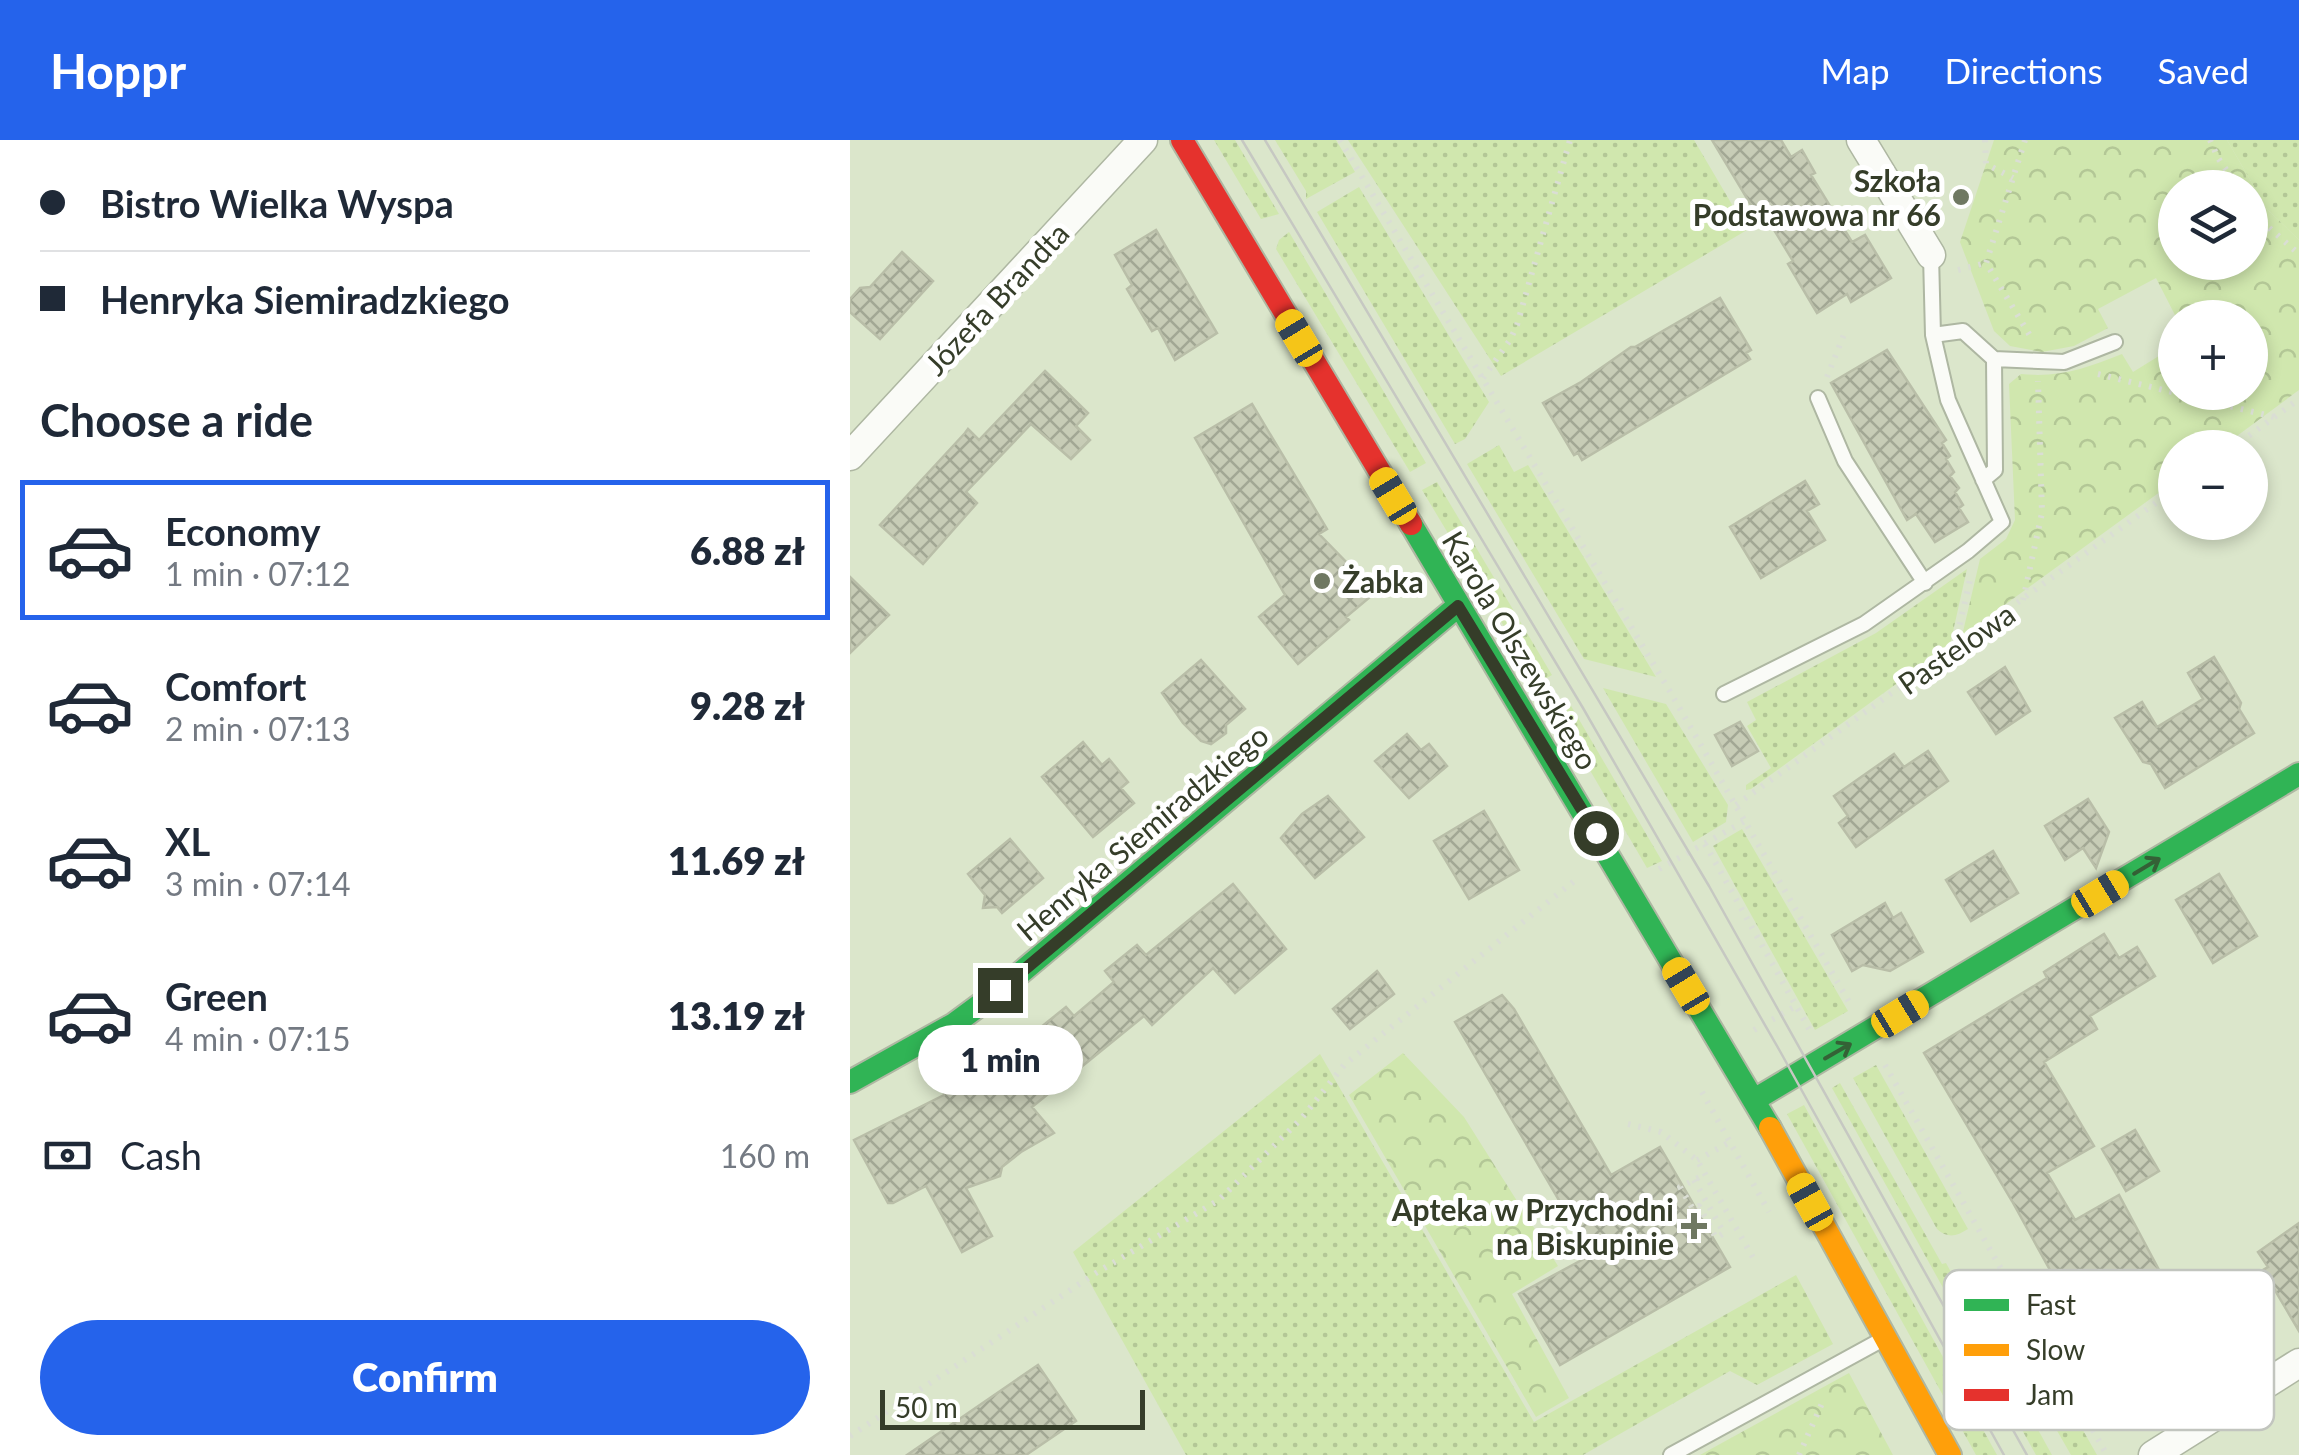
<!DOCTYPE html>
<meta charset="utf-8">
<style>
body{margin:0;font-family:Lato,sans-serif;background:#f2f2f3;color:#1f2937;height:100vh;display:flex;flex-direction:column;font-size:38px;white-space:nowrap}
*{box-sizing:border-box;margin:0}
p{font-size:32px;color:#747a83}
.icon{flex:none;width:55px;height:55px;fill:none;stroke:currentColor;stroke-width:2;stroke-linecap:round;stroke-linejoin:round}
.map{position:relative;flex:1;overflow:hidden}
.details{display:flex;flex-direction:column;background:#fff;width:850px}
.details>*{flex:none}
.top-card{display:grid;align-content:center;height:220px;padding:0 40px;background:#fff}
.buttons{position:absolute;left:1308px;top:30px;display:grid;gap:20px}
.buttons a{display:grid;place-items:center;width:110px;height:110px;border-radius:50%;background:#fff;box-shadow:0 5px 15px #0003;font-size:50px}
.scale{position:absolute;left:30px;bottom:25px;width:265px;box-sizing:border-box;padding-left:10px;border:5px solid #353d29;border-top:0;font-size:28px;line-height:35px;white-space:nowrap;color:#353d29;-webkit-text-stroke:8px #fff;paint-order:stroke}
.end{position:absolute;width:45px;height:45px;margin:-22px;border:12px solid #353d29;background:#fff;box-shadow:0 0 0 5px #fff}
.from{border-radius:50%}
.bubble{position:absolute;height:70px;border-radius:35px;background:#fff;box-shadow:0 5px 15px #0003;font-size:32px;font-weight:800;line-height:70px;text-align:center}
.car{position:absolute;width:30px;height:60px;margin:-30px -15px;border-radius:12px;box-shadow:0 0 8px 2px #0007;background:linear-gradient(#f5c518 24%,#345 0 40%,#f5c518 0 76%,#345 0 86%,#f5c518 0)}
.top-card b{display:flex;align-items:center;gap:35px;height:95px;font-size:38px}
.top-card b+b{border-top:2px solid #e0e1e3}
.top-card i{width:25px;height:25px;background:#1f2937}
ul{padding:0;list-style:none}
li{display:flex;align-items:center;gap:30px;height:140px;margin:0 20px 15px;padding:0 20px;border:5px solid transparent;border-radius:0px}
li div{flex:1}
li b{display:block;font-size:38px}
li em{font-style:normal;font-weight:800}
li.current{border-color:#2563eb}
li>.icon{width:90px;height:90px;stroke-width:1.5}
h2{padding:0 40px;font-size:45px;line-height:120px}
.pay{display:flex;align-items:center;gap:25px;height:110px;padding:0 40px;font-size:38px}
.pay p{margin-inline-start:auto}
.cta{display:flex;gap:20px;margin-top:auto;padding:20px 40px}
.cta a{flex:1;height:115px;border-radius:60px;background:#2563eb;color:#fff;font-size:40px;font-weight:800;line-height:115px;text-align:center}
header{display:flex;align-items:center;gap:60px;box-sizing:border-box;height:140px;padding:0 50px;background:#2563eb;color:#fff}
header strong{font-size:48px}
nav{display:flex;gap:55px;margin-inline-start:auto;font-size:35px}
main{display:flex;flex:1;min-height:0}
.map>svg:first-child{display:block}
.grass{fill:url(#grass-dots)}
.forest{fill:url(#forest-crowns);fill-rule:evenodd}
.building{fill:url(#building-cross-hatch);stroke:#b9bea8;stroke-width:2.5}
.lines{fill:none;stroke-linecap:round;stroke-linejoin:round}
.lane-casing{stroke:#aeb7a2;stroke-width:18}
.street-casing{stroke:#aeb7a2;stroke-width:31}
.fast-casing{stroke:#aeb7a2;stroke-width:26}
.slow-casing{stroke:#aeb7a2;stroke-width:26}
.jam-casing{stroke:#aeb7a2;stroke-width:26}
.path{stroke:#daded4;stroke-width:6;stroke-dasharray:2.5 8;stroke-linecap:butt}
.lane{stroke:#fafbf7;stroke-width:14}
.street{stroke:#fafbf7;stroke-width:28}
.fast{stroke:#30b455;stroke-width:22}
.slow{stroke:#ff9f0a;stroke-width:22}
.jam{stroke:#e5322d;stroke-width:22}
.tram{stroke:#c6c8c2;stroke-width:2.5}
.oneway{stroke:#346136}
.route{stroke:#353d29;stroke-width:12}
.poi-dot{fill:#6f7862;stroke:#fff;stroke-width:4}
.labels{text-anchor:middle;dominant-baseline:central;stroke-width:10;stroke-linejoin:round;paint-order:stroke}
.poi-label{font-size:30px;font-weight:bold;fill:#353d29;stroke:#fff;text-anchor:end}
.street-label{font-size:30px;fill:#353d29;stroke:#fff}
.key{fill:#fff;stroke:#c2c5bf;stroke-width:2.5}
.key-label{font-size:28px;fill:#353d29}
</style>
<header>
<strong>Hoppr</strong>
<nav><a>Map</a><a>Directions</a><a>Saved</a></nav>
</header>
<main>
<section class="details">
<div class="top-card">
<b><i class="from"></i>Bistro Wielka Wyspa</b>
<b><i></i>Henryka Siemiradzkiego</b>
</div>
<h2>Choose a ride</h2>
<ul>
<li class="current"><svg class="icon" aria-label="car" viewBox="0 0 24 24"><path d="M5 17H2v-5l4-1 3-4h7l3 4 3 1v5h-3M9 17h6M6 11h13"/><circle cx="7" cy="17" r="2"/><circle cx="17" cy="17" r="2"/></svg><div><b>Economy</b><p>1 min · 07:12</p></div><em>6.88 zł</em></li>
<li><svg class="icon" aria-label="car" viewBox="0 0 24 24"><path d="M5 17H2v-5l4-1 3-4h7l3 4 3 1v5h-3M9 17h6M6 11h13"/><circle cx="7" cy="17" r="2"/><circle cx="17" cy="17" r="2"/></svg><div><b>Comfort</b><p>2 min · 07:13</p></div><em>9.28 zł</em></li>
<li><svg class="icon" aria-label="car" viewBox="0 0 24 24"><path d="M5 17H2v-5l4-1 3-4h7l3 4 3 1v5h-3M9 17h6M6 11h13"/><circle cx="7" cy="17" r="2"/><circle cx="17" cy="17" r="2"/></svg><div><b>XL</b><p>3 min · 07:14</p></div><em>11.69 zł</em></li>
<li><svg class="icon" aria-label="car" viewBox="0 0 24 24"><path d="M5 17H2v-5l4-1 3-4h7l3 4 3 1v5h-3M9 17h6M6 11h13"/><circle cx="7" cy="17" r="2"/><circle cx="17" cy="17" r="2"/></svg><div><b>Green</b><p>4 min · 07:15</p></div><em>13.19 zł</em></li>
</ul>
<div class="pay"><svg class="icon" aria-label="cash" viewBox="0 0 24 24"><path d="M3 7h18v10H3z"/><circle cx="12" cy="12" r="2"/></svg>Cash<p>160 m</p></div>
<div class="cta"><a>Confirm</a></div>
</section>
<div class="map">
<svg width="1449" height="1315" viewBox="0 0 1449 1315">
<defs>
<pattern id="grass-dots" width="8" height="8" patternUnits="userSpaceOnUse" patternTransform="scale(2.5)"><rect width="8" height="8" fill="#d0e7ae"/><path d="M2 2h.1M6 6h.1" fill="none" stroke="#b3c796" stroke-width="1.8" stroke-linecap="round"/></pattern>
<pattern id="forest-crowns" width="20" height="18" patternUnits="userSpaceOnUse" patternTransform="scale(2.5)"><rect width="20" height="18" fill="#d0e7ae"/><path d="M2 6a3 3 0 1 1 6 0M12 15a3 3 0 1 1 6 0" fill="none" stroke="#b3c796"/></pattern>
<pattern id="building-cross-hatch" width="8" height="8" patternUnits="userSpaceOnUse" patternTransform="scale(2.5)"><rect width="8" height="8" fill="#c7ccb6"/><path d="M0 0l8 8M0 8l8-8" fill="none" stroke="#a2a794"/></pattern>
</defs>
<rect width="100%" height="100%" fill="#dbe6cb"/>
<path class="grass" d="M364 0H385L429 74 411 79Z
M425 0H486L505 32 456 59V51Z
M498 0H844L897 90 651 236Z
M1377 0H1449V100L1417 69Z
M509 47 639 262 615 299 605 304 467 72Z
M439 92 576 323 560 332 426 109 429 100Z
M649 305 664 332 678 325 806 537 734 519 617 324Z
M587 342 702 535 688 543 572 350Z
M1117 429 1100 505 901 649 896 650V645L921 628 897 586 906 580 897 562 1026 493Z
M753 548 816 564 878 665 876 682 843 702Z
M717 559 812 721 797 728 703 567Z
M892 689 998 871 965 890 863 706Z
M470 914 684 1282 946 1135 983 1204 907 1245 880 1231 733 1315H336L223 1112Z
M1026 925 1118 1089C1107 1096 1098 1099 1087 1089L1003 938Z
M990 943 1092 1124 1096 1123 1202 1315H1186L982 948Z
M954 965 1147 1315H1126L937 974Z
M1203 1239H1204L1247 1315H1221L1186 1254 1187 1248Z"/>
<path class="forest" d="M1144 0H1377L1417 69 1449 100V250L1372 307 1325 308V341L1112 496 1130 419 1156 399 1165 380 1159 244 1171 234C1209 238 1237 228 1272 214L1283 232 1325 206V252H1400V178L1326 177 1306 138 1248 169 1258 188 1224 206 1192 212 1160 206 1144 191 1110 102ZM1325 48H1400V122H1325Z
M553 913 614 977 708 1126 662 1154 719 1258 686 1277 499 955Z
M999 1233 1043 1315H850Z"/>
<path class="building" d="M862 0H931L941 17 952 10 965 33 961 35 1002 102 1015 95 1041 138 1001 162 997 154 967 173 938 124 943 121 910 67 904 70Z
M306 90 367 193 325 220 308 188 302 191 277 149 282 145 265 115Z
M52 112 83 141 30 199 0 172V159L10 148 20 147Z
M870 158 901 210 896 213 900 219 732 320 728 313 724 315 693 263 731 242 781 207H785Z
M1037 210 1096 300 1092 303 1100 316 1096 319 1104 332 1100 336 1109 348 1105 352 1113 365 1109 368 1118 382 1085 402 1066 374 1057 380 981 243Z
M195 231 238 273 226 286 240 300 221 319 181 284 116 352 127 363 73 424 30 385 115 293 118 289 129 300Z
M402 264 477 389 469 394 504 430 520 457 496 477 499 480 448 524 409 477 435 455 345 298Z
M955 341 969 364 957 371 975 400 911 438 880 387Z
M0 437 39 475 0 513Z
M1364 517 1391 563 1389 569 1404 593 1315 648 1301 624 1293 622 1265 578 1292 562 1307 587 1353 559 1338 533Z
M351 520 395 569 376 585V593L361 604 351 601 333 583 312 553Z
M1155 527 1180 571 1146 594 1118 552Z
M890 582 908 611 882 626 865 595Z
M557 594 571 610 579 604 597 626 559 658 525 621Z
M233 602 252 625 259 619 278 642 271 648 284 663 243 697 192 637Z
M1078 611 1098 641 1006 707 989 683 998 676 984 656 1044 614 1054 627Z
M478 656 514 697 465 738 431 698 452 674Z
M1238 659 1259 692 1246 728 1233 708 1215 720 1195 686Z
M634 671 669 730 619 759 584 701Z
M160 699 193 738 152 773 147 767 133 768 135 755 118 734Z
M1143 711 1168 753 1121 781 1096 740Z
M1369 734 1407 796 1363 823 1326 760Z
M383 744 436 809 385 853 363 828 302 885 294 876 182 967 204 993 171 1012 152 1027 150 1036 116 1048 142 1096 112 1112 76 1046 43 1063H38L4 1000 94 955V929L112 940 185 902 180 896 216 867 224 876 264 842 255 831 287 805 296 815Z
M1035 763 1043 778 1051 773 1073 812 1040 831 1013 825 1002 831 982 795Z
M1254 794 1269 818 1287 807 1305 836 1240 876 1247 889 1194 922 1244 1006 1197 1033 1225 1080 1269 1055 1332 1173 1310 1190 1327 1220 1317 1225 1326 1241 1276 1268 1162 1061 1074 913 1197 838 1194 832Z
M527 831 544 854 500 889 483 869Z
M652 855 664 869 761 1035 810 1007 880 1127 710 1225 669 1154 741 1115 605 882Z
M1285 990 1309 1031 1276 1051 1252 1009Z
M1449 1083V1191L1413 1130 1418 1127 1408 1112Z
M188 1225 226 1281 176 1315H57Z"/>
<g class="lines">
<g class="lane-casing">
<path id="lane" d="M1083 195 1113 191 1144 219
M968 258 995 321 1075 443
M1133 340 1145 330 1144 219 1214 222 1265 202
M874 554 1014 484 1118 411 1152 382 1098 260 1083 195 1081 115
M821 1315 1035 1198"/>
</g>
<g class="street-casing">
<path id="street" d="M1011 0 1081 115
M0 316 293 0
M1303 1315 1449 1223"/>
</g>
<g class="fast-casing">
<path id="fast" d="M561 384 920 988
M0 942 104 884 150 850 608 466
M904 960 1449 634"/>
</g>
<g class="slow-casing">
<path id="slow" d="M920 988 1100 1315"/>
</g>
<g class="jam-casing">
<path id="jam" d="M332 0 561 384"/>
</g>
<path class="path" d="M490 0 822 555 999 862
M1135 0 1136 24 1163 38
M1175 0 1136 123 1182 199
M1360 0 1368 18 1389 48
M1400 63 1417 86 1449 114
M1108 130 1136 123
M1248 234 1424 277
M977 237 995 192
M633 238 660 200 667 185 720 0
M1382 308 1449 259
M1173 460 1192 373 1188 241
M1105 505 1120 440
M886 665 1325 349
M855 704 959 889
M809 729 895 681
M904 890 946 866
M1035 925 1257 1315
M852 952 919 1072
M778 984 811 992 847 1020 905 1121
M847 1020 880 1002
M844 1040 874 1093 866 1098 849 1066 843 1069 830 1047C839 1043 847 1038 856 1034
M0 1296 246 1133 369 1060 451 979 495 924 728 738
M949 1315 974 1259"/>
<use href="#lane" class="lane"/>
<use href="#street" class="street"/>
<use href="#fast" class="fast"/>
<use href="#slow" class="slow"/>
<use href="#jam" class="jam"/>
<path class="tram" d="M392 0 733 568 931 913 1154 1315
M415 0 859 746 1177 1315"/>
</g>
<defs><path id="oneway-shaft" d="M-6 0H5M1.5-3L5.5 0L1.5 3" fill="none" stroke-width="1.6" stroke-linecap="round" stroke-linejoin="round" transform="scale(2.5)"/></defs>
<g class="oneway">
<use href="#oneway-shaft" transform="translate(1297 726) rotate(-31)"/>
<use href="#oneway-shaft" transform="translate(988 911) rotate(-30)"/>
</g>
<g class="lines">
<path class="route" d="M150 850 608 466 746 693"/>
</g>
<g class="poi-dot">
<circle cx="1111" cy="57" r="10"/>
<circle cx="472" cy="441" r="10"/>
<path d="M839 1071h10v10h10v10h-10v10h-10v-10h-10v-10h10z"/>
</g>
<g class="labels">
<g class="poi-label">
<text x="1091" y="40">Szkoła<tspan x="1091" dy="34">Podstawowa nr 66</tspan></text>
<text x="492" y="441" text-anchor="start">Żabka</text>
<text x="824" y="1069">Apteka w Przychodni<tspan x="824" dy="34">na Biskupinie</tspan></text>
</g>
<g class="street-label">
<text transform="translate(146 158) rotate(-47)">Józefa Brandta</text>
<text transform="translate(1106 508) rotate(-35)">Pastelowa</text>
<text transform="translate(671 510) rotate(59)">Karola Olszewskiego</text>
<text transform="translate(292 692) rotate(-40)">Henryka Siemiradzkiego</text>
</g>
</g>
<rect x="1094" y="1130" width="330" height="160" rx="15" class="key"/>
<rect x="1114" y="1159" width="45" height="12" fill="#30b455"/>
<rect x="1114" y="1204" width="45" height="12" fill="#ff9f0a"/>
<rect x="1114" y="1249" width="45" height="12" fill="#e5322d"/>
<g class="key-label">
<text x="1176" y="1175">Fast</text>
<text x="1176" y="1220">Slow</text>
<text x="1176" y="1265">Jam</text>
</g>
</svg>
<div class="buttons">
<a><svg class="icon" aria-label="layers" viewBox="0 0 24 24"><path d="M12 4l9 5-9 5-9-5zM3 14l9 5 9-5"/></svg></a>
<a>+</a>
<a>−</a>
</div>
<div class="scale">50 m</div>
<i class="end from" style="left:746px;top:693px"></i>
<i class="end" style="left:150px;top:850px"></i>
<div class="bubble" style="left:68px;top:885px;width:165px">1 min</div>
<i class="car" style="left:449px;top:198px;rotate:329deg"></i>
<i class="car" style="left:543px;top:356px;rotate:329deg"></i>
<i class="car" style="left:1250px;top:754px;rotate:59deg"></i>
<i class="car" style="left:836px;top:846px;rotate:329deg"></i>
<i class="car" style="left:1050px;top:874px;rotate:59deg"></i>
<i class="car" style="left:960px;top:1062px;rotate:331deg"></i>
</div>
</main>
